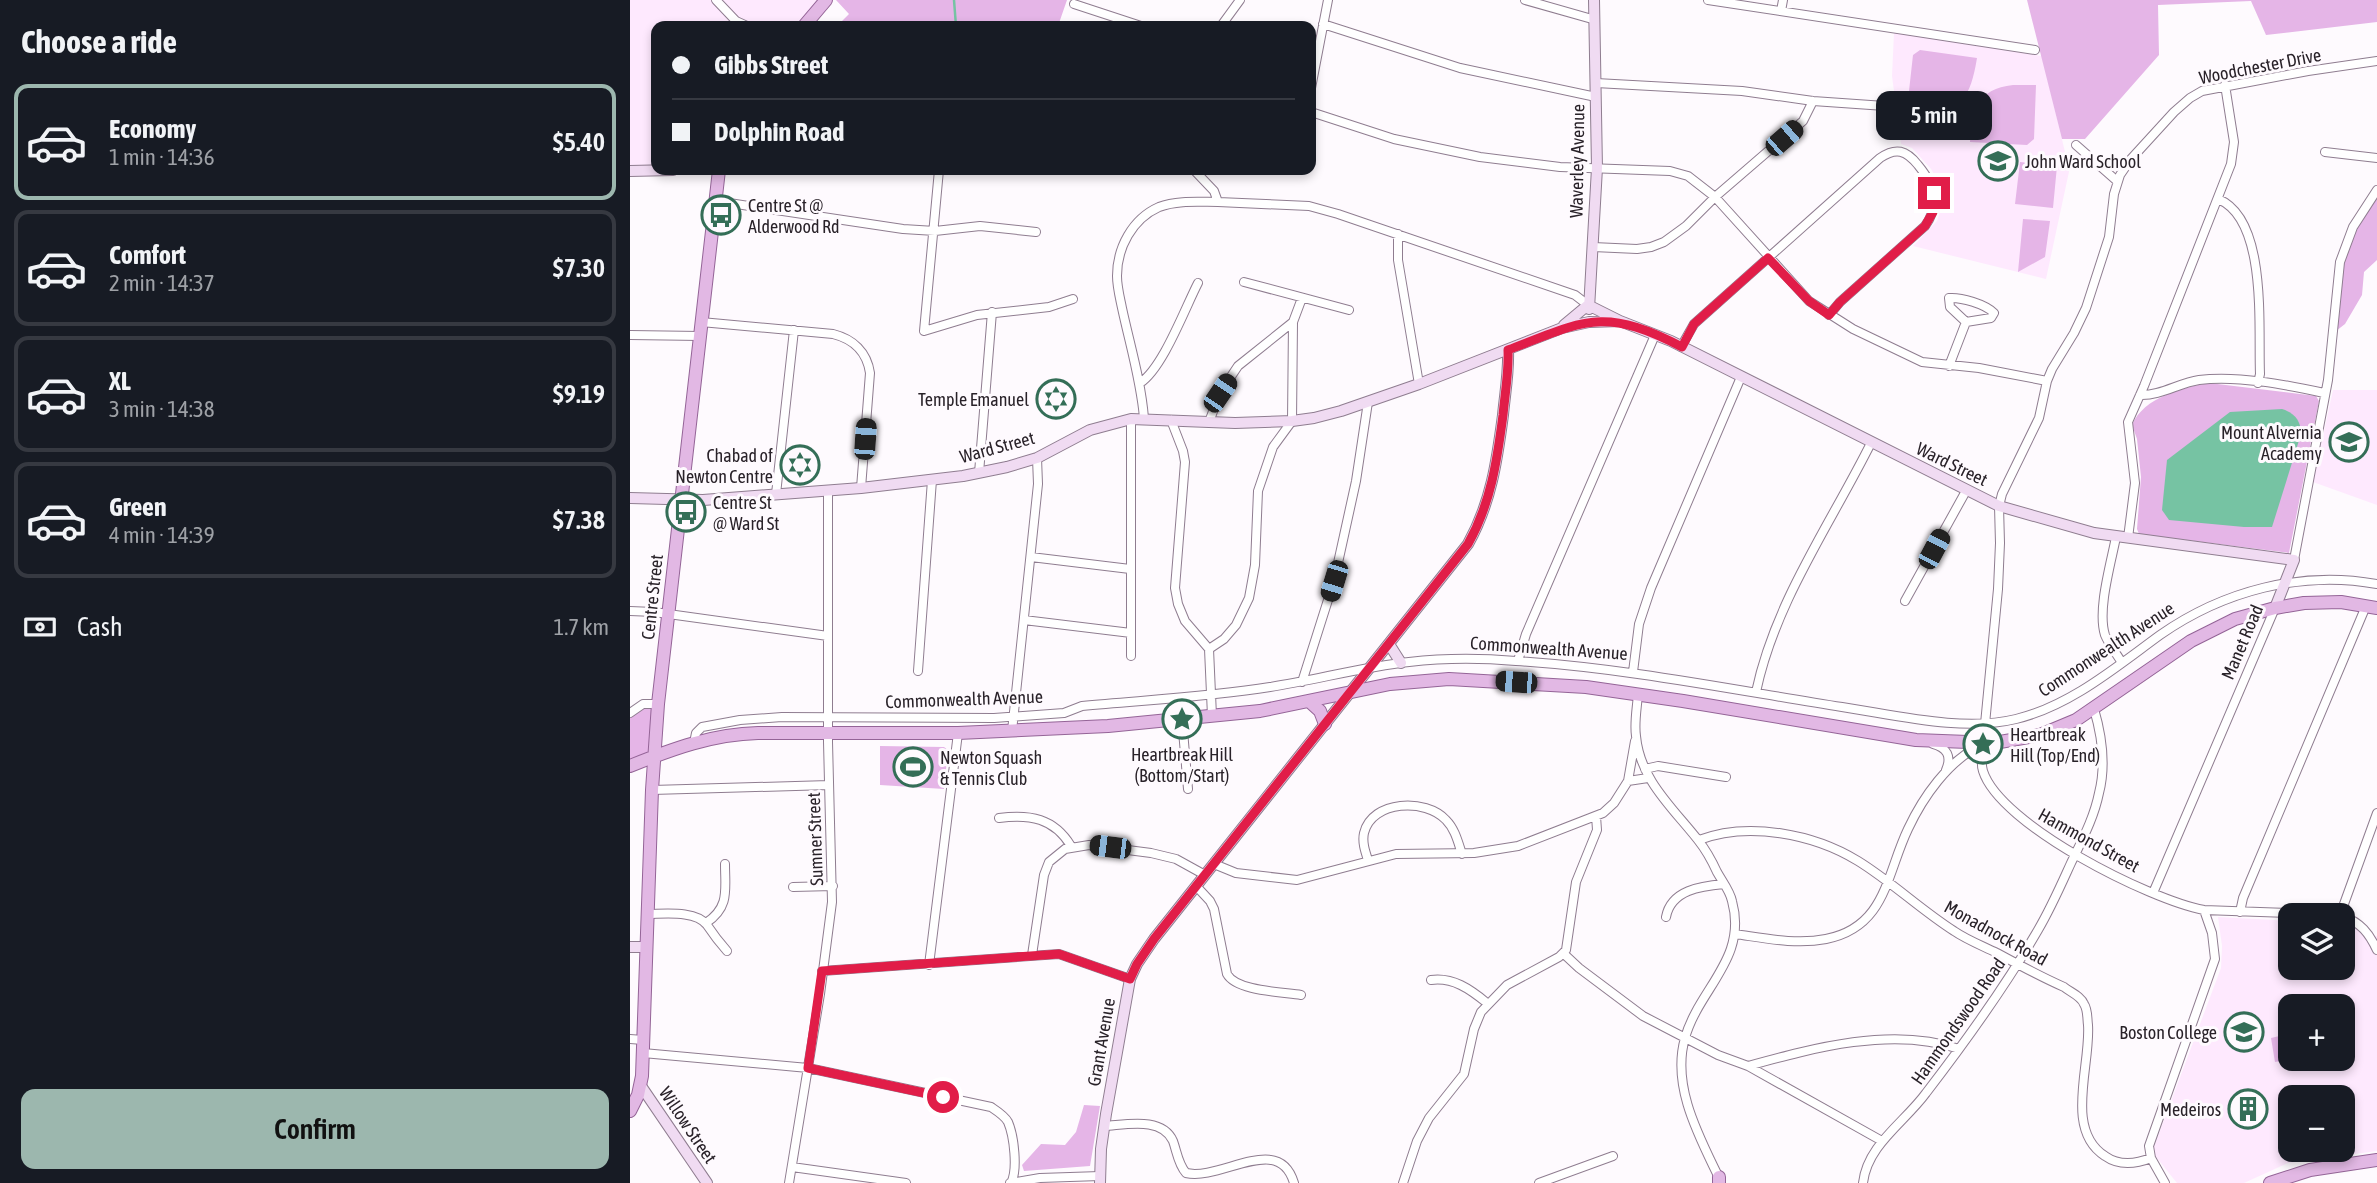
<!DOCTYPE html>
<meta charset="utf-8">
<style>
body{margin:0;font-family:"Asap Condensed",sans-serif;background:#242831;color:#f1f3f6;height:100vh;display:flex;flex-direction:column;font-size:26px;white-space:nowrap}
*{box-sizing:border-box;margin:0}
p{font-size:23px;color:#9ea1a6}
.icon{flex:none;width:38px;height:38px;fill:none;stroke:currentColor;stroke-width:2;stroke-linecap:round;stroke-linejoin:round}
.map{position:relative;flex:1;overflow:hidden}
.details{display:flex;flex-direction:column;background:#171b24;width:630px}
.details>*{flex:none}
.guide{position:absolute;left:21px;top:21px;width:665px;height:154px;border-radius:14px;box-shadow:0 4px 10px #0003;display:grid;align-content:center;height:154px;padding:0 21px;background:#171b24}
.buttons{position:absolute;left:1648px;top:903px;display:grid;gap:14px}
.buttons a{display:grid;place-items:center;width:77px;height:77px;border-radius:14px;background:#171b24;box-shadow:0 4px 10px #0003;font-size:35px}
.end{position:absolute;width:32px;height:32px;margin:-16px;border:9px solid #e11d48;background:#fff;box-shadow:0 0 0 4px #fff}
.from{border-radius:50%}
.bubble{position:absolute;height:49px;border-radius:14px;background:#171b24;box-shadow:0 4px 10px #0003;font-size:23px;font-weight:600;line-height:49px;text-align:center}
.car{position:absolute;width:21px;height:42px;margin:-21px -10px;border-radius:9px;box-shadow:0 0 5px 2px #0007;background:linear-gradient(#222 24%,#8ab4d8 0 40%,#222 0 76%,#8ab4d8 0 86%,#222 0)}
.guide b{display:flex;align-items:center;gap:24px;height:66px;font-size:26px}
.guide b+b{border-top:2px solid #363941}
.guide i{width:18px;height:18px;background:#f1f3f6}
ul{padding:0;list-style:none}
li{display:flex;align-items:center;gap:21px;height:116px;margin:0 14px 10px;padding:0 7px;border:4px solid #363941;border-radius:14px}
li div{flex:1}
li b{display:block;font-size:26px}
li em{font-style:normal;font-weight:600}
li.selected{border-color:#9cb7ae}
li>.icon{width:63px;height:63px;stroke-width:1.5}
h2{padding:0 21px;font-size:32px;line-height:84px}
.pay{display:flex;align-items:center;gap:18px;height:77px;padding:0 21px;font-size:26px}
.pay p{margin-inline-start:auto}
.button{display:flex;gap:14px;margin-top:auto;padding:14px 21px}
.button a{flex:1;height:80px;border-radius:14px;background:#9cb7ae;color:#111;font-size:28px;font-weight:600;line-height:80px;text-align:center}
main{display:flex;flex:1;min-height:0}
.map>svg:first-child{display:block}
.built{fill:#fee9fe;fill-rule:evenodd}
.green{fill:#e5b5e7}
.water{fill:#76c3a3}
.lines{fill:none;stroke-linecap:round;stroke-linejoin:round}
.stream{stroke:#76c3a3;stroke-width:2.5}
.street-casing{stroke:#8f7d90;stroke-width:10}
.secondary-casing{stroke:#8f7d90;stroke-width:12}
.primary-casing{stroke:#946497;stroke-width:14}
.street{stroke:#fff;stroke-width:8}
.secondary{stroke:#f0dbf2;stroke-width:10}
.primary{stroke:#e2b8e4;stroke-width:12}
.route{stroke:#e11d48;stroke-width:9}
.labels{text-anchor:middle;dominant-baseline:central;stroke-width:6;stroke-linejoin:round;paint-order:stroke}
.street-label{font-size:18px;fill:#292229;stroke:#fefafe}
.poi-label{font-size:18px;fill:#292229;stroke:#fefafe;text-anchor:start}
</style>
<main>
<section class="details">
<h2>Choose a ride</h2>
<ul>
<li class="selected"><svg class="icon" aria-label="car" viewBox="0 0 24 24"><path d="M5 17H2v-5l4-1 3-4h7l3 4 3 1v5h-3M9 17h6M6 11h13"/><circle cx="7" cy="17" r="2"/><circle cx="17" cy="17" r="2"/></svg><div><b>Economy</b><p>1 min · 14:36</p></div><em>$5.40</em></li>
<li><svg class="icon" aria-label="car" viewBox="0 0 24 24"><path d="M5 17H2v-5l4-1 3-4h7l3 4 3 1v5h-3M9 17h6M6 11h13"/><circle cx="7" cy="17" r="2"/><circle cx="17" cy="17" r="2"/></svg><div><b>Comfort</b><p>2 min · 14:37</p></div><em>$7.30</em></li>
<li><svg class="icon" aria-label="car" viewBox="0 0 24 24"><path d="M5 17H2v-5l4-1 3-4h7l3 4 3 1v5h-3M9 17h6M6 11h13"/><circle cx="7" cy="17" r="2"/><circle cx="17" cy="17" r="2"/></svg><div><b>XL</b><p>3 min · 14:38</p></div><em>$9.19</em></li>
<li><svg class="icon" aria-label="car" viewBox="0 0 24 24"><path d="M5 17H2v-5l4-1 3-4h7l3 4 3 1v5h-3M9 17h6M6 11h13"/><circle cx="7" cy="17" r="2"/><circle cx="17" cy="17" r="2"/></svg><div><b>Green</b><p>4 min · 14:39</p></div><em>$7.38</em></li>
</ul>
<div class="pay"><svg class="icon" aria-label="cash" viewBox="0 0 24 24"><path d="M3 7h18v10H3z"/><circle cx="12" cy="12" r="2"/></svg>Cash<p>1.7 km</p></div>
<div class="button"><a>Confirm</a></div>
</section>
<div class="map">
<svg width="1747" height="1183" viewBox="0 0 1747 1183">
<rect width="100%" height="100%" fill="#fefafe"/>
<path class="built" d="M0 0H196L174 26H26V167L0 170Z
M1264 33 1412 56 1435 152 1443 153 1416 279 1283 246 1307 221 1311 209 1312 194 1309 183 1301 169 1282 148 1271 144 1262 76Z
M1703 390H1747V505L1683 482Z
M1588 917 1661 921V968H1713V921L1725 926 1736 938 1747 936V1151L1658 1163 1614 1183H1547L1522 1152 1591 968 1592 946ZM1661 1006H1713V1059H1661ZM1661 1097H1713V1150H1661Z"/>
<path class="green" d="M206 0H437L428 26H207L219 14Z
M1397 0H1747V22L1636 35 1621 1 1528 5 1529 55 1455 139H1432Z
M1290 50 1347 58C1339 107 1326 115 1277 109L1283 55Z
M1383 85H1406L1404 139 1397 145 1340 142C1343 110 1347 89 1383 85Z
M1390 162 1427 166 1423 208 1385 204Z
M1747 195V260L1734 272 1732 295 1715 324 1706 331 1711 270 1727 223Z
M1393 219 1420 221 1415 257 1388 272Z
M1579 383 1686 396 1689 401 1659 553 1509 534 1507 529 1511 477 1507 439 1502 425C1514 397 1552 388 1579 383Z
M28 704 23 757 0 766V713L8 707Z
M250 746 314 747 318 750 314 789 250 785Z
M1658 1034 1656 1038 1661 1059 1645 1062 1641 1038Z
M454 1105 470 1106 460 1166 394 1171 392 1165 411 1144 435 1145 446 1132Z"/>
<path class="water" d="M1652 409C1665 413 1671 421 1671 434L1642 527H1614L1539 520 1532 510 1537 460 1600 412Z"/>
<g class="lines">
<path class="stream" d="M324 0 326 26"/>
<g class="street-casing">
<path id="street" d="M86 0 106 21 117 26
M895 0 962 19
M1078 0 1405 50
M444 4 511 26
M1151 11 1153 0
M693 24 830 68 966 97
M591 26 610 0
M966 83 1112 91 1183 101 1255 106
M681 88 698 0
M681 112 764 139 850 157 930 167 1040 171 1058 176 1085 197 1179 301 1223 329 1292 362 1349 368 1417 381
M1446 145 1487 181
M1695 152 1747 158
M309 170 294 331 347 315 419 307 443 299
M564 170 584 191 588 202 679 206 708 214 945 295 958 305
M1588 199C1638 219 1628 328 1630 374L1628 383
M86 201 273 229 305 231 350 226 406 232
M768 234V260L789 384
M963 247 1007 249 1021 247 1034 242 1056 226 1085 197 1173 121 1183 101
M614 282 719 310
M71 322 203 334C223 339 237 352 240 373L231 488
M0 335 70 336
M1051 347 1064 324 1250 158C1266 147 1276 150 1288 165 1304 184 1311 204 1295 226L1210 302 1199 315
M1319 366 1336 322 1361 318 1364 313C1355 304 1331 297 1319 298L1320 307 1336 322
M510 383C533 368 555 308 568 283
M1510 395C1530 396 1549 383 1569 380 1607 375 1657 385 1694 393
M514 418C511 381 500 345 492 308 490 298 487 287 487 276 487 248 502 219 529 207 547 200 569 202 588 202
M541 420 553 451 555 462 545 588 548 604 555 621 579 649 582 716
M579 422 590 393 608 366 663 322
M349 473 362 312
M146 494 164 330
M1486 537C1481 563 1467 610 1475 635 1479 645 1487 654 1492 663
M1498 538 1505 483 1498 422 1514 386 1601 164 1604 142 1595 85
M401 557 500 569
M1664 560 1698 380 1710 262 1723 227 1747 190
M1275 601 1336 491
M0 611 24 612 198 636
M394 620 501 633
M579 649 594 639 606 625 619 598 625 565 628 491 643 447 662 421 663 322 672 298
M501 656V419
M888 661 896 634 1025 335
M288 671 302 480
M1003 672 1009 624 1021 588 1111 377
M672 682 704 581 726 481 738 402
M1126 692C1145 602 1200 525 1241 443
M1008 694C1007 708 1004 723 1006 736 1010 780 1043 808 1068 840 1076 850 1082 861 1087 872 1092 881 1100 891 1102 901 1118 959 1069 988 1055 1038 1041 1087 1070 1138 1090 1180
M0 713 13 704H28
M552 719 558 789
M382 731 408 484 407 458
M64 743 66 733 72 727 110 720 152 717 364 718 434 713 452 706C515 700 578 697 640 687 686 680 732 667 779 662 814 658 850 658 886 661 996 668 1104 690 1212 707 1266 715 1333 732 1386 719 1440 706 1486 667 1530 635 1593 591 1671 570 1747 584
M1303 744C1317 748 1322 756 1316 770
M1015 769 1028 766 1096 777
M998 781 1005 741
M22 790 199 785
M369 818C400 814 424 818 441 846
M1069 840C1118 821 1184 834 1228 861 1262 882 1291 910 1324 931 1337 940 1353 946 1367 953 1389 965 1411 977 1434 987 1440 992 1451 996 1454 1004 1458 1010 1457 1018 1458 1025 1461 1065 1434 1130 1475 1156 1489 1166 1506 1164 1521 1158
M738 860C735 851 732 842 734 833 742 800 796 798 816 820 825 829 828 842 832 854
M584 864 606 873 667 880 766 854 844 853 888 846 973 813 984 803 998 781 1018 778
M163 887 203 886
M567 887 580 901 584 909 597 974C606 991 652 992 671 995
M1523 893 1645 608
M1610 912 1613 898 1736 606
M18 914C34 914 66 910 77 925 83 934 89 942 97 951
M1709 915 1574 910C1520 900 1370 825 1353 771 1351 765 1352 760 1352 755L1368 589 1370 543 1369 506 1372 494 1409 418 1417 381 1422 369 1444 333 1456 308 1479 237 1484 194 1490 175 1501 159 1544 112 1560 98 1572 91 1678 71 1747 61
M1710 915 1747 813
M1713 916C1731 923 1739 933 1747 950
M1036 917C1041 890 1071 886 1094 884
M76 923C100 907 95 890 95 864
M1105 934C1134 938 1166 945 1196 939 1256 927 1256 875 1278 829 1293 797 1318 761 1351 745
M934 954 949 968 1013 1016 1088 1055 1118 1066 1252 1141
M402 955 414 875 419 862 435 849 459 845 521 853 546 859 575 875
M299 965 328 733
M192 971 429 954 500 979
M801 980C823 977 840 989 857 1003
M0 1039 13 1040
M13 1053 178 1068 361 1107C367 1111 375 1116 378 1122 384 1136 388 1170 381 1183
M1118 1066C1183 1048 1263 1026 1329 1049
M474 1126C495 1125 532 1116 543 1141 547 1152 548 1164 556 1173 592 1181 649 1132 664 1183
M162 1167 276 1183
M159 1183 190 994 202 902 198 742V491
M380 1183 410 1178 470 1176
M773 1183 787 1141 799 1118 834 1074 844 1029 851 1012 877 985 929 957 936 950 946 882 967 830 966 816
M909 1183 983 1156
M1233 1183C1237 1145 1275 1122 1296 1093 1336 1041 1375 987 1408 930 1421 908 1431 885 1441 863 1452 840 1464 818 1469 793 1476 766 1472 736 1464 709
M1535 1183 1521 1158 1519 1146 1585 959 1582 933 1574 910"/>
</g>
<g class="secondary-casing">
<path id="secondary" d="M0 171 43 170
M959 309 967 168 964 0
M934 325 958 305 990 321 1041 341 1369 506 1464 533 1664 560 1645 608
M0 498 73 500 231 488 333 476 377 467 407 458 460 430 501 419 605 423 662 421 684 418 711 411 789 384 932 328 959 322 990 321
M759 644 771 663
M0 947H16
M11 1086 77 1183
M470 1183 471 1149 476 1114 500 979 507 964 524 939 838 544C861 503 867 461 873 415 875 393 879 372 878 350"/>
</g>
<g class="primary-casing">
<path id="primary" d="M174 26 196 0
M679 701 690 711 695 724
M0 766C42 749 83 734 128 733H328L478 726 630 711 760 684 819 679 956 687 1053 701 1286 740 1364 743 1410 735 1446 720 1561 641 1605 619 1645 608 1674 603 1711 602 1747 608
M0 1111 8 1095 12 1076 22 790 28 704 89 170
M1089 1177V1183
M1640 1183 1680 1170 1747 1160"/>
</g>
<use href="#street" class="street"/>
<use href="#secondary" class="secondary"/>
<use href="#primary" class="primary"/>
</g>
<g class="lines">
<path class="route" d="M313 1097 178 1068 192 971 429 954 500 979 507 964 524 939 838 544C861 503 867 461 873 415 875 393 879 372 878 350 954 321 973 306 1052 347L1064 324 1138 258 1179 301 1199 315 1210 302 1295 226 1303 212 1304 193"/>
</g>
<defs>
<g id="school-ring" transform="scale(2.0125)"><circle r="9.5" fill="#fefafe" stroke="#346e57" stroke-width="1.5"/><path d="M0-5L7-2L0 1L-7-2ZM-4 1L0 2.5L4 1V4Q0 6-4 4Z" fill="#346e57"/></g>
<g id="bus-ring" transform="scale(2.0125)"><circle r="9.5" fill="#fefafe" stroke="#346e57" stroke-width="1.5"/><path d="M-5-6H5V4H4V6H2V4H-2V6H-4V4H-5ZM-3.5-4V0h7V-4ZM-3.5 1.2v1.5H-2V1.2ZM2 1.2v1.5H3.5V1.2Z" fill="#346e57"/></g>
<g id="synagogue-ring" transform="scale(2.0125)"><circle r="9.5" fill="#fefafe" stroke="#346e57" stroke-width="1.5"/><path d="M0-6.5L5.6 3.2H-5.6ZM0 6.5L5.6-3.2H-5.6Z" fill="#346e57"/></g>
<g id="sight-ring" transform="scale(2.0125)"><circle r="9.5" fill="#fefafe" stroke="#346e57" stroke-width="1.5"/><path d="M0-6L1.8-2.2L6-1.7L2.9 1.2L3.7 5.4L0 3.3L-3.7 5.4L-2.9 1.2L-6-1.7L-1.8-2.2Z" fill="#346e57"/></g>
<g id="stadium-ring" transform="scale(2.0125)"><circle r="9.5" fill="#fefafe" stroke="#346e57" stroke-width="1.5"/><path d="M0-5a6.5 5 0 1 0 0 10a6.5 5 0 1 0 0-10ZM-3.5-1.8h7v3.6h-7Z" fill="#346e57"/></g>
<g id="university-ring" transform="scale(2.0125)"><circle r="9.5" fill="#fefafe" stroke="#346e57" stroke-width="1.5"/><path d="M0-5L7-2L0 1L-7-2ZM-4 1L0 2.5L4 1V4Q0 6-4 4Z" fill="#346e57"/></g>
<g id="building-ring" transform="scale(2.0125)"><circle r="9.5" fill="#fefafe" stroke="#346e57" stroke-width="1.5"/><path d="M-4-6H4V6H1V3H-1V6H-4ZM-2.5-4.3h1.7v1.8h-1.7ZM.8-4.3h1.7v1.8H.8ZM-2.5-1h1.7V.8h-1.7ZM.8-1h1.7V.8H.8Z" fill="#346e57"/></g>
</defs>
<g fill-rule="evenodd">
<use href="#school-ring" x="1368" y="161"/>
<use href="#bus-ring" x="91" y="215"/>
<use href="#synagogue-ring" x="426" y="399"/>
<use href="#school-ring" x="1719" y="442"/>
<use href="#synagogue-ring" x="170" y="465"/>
<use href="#bus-ring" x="56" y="512"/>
<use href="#sight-ring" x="552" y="719"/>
<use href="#sight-ring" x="1353" y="744"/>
<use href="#stadium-ring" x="283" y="767"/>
<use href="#university-ring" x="1614" y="1032"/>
<use href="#building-ring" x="1618" y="1109"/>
</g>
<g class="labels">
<g class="street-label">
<text transform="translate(1630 66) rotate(-11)">Woodchester Drive</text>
<text transform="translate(947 161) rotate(-89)">Waverley Avenue</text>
<text transform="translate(367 447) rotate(-15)">Ward Street</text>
<text transform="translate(1322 464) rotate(26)">Ward Street</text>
<text transform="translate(22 597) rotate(-84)">Centre Street</text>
<text transform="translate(1612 642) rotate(-67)">Manet Road</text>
<text transform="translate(919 648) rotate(4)">Commonwealth Avenue</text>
<text transform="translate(1476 649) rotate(-33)">Commonwealth Avenue</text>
<text transform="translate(334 699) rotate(-2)">Commonwealth Avenue</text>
<text transform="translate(185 839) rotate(-92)">Sumner Street</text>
<text transform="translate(1459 840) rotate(29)">Hammond Street</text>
<text transform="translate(1366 933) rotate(29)">Monadnock Road</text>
<text transform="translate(1328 1021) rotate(-55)">Hammondswood Road</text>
<text transform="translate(471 1042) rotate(-80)">Grant Avenue</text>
<text transform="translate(58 1125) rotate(56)">Willow Street</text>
</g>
<g class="poi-label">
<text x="1395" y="161">John Ward School</text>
<text x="118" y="205">Centre St @<tspan x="118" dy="21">Alderwood Rd</tspan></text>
<text x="399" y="399" text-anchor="end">Temple Emanuel</text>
<text x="1692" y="432" text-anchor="end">Mount Alvernia<tspan x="1692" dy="21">Academy</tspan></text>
<text x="143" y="455" text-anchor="end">Chabad of<tspan x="143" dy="21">Newton Centre</tspan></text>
<text x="83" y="502">Centre St<tspan x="83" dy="21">@ Ward St</tspan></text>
<text x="1380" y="734">Heartbreak<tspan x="1380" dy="21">Hill (Top/End)</tspan></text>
<text x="552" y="754" text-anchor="middle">Heartbreak Hill<tspan x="552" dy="21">(Bottom/Start)</tspan></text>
<text x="310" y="757">Newton Squash<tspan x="310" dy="21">&amp; Tennis Club</tspan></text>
<text x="1587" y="1032" text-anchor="end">Boston College</text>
<text x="1591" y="1109" text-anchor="end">Medeiros</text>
</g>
</g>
</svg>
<div class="buttons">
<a><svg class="icon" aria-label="layers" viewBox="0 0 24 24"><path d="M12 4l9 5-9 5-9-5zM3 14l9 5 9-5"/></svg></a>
<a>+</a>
<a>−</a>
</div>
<i class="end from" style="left:313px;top:1097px"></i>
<i class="end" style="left:1304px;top:193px"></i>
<div class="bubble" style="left:1246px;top:91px;width:116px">5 min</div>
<i class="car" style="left:1154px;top:138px;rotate:49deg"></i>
<i class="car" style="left:590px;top:393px;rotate:34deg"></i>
<i class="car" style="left:235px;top:439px;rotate:4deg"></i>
<i class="car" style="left:1304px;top:549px;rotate:28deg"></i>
<i class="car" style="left:704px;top:581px;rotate:197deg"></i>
<i class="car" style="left:886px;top:682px;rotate:274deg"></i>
<i class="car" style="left:480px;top:847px;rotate:277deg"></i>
<div class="guide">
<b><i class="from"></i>Gibbs Street</b>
<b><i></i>Dolphin Road</b>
</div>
</div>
</main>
